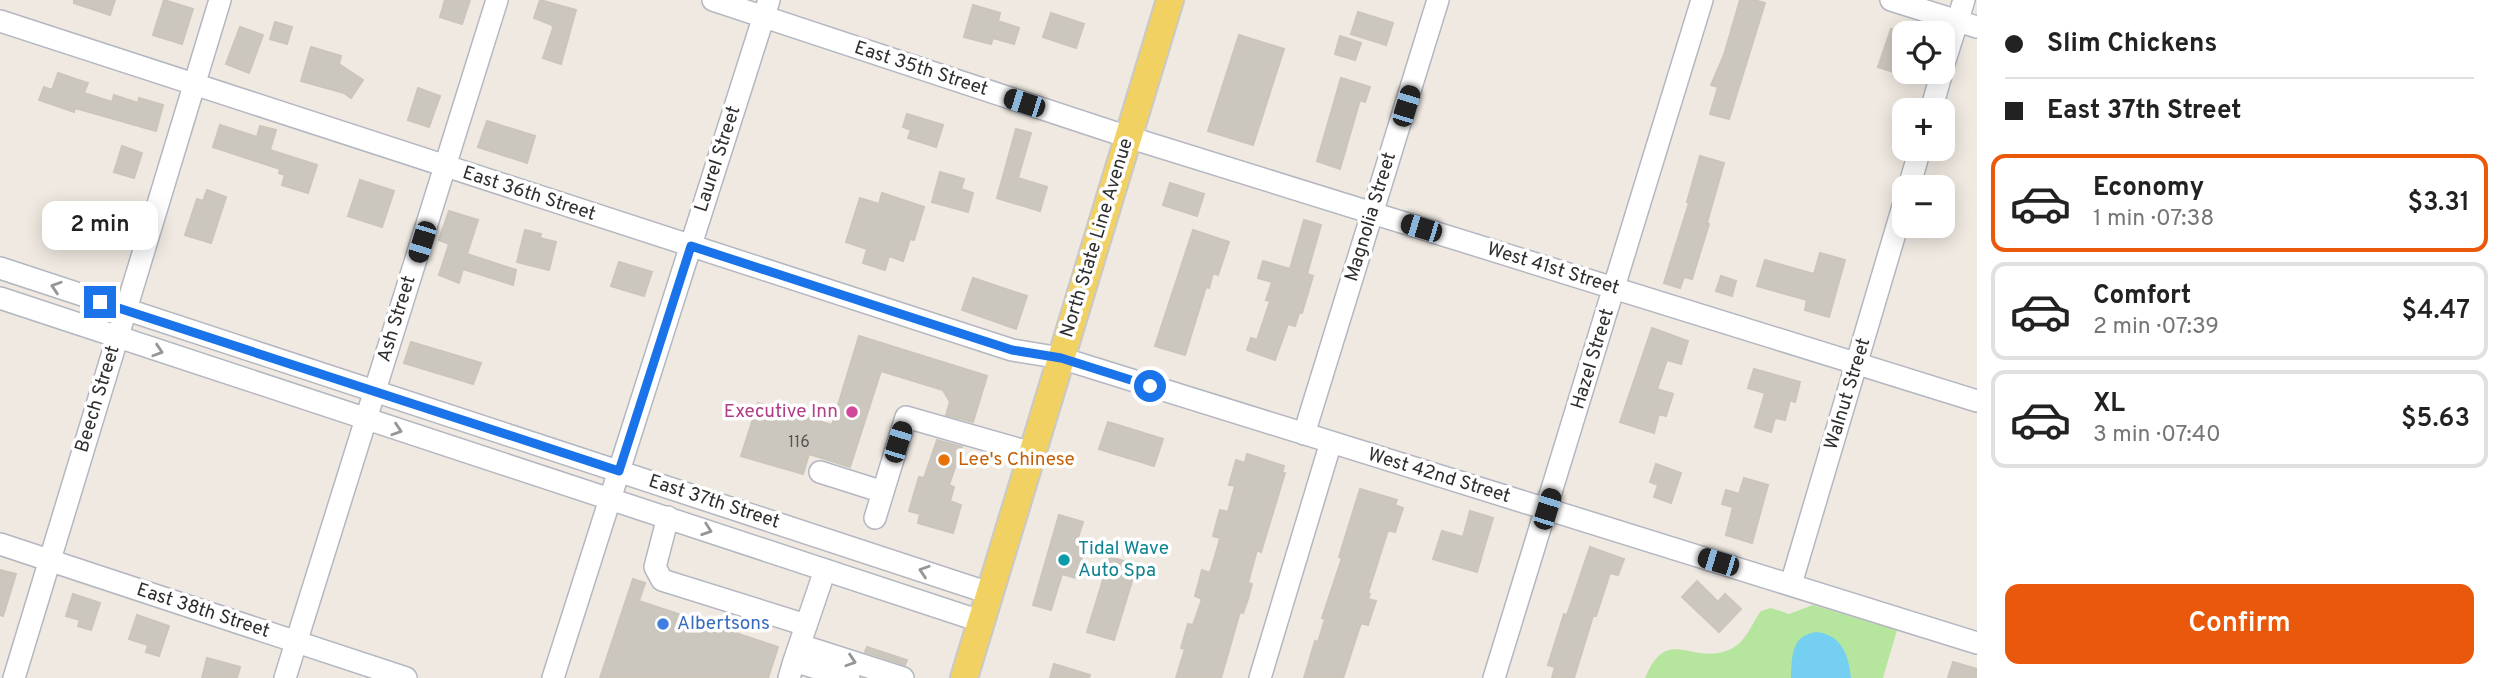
<!DOCTYPE html>
<meta charset="utf-8">
<style>
body{margin:0;font-family:Overpass,sans-serif;background:#f2f2f2;color:#222;height:100vh;display:flex;flex-direction:column;font-size:26px;white-space:nowrap}
*{box-sizing:border-box;margin:0}
p{font-size:23px;color:#767676}
.icon{flex:none;width:38px;height:38px;fill:none;stroke:currentColor;stroke-width:2;stroke-linecap:round;stroke-linejoin:round}
.map{position:relative;flex:1;overflow:hidden}
.side{display:flex;flex-direction:column;background:#fff;width:525px}
.side>*{flex:none}
.top-card{display:grid;align-content:center;height:154px;padding:0 28px;background:#fff}
.tools{position:absolute;left:1892px;top:21px;display:grid;gap:14px}
.tools a{display:grid;place-items:center;width:63px;height:63px;border-radius:14px;background:#fff;box-shadow:0 4px 18px #0003;font-size:35px}
.end{position:absolute;width:32px;height:32px;margin:-16px;border:9px solid #1a73e8;background:#fff;box-shadow:0 0 0 4px #fff}
.from{border-radius:50%}
.bubble{position:absolute;height:49px;border-radius:14px;background:#fff;box-shadow:0 4px 18px #0003;font-size:23px;font-weight:600;line-height:49px;text-align:center}
.car{position:absolute;width:21px;height:42px;margin:-21px -10px;border-radius:9px;box-shadow:0 0 5px 2px #0007;background:linear-gradient(#222 24%,#8ab4d8 0 40%,#222 0 76%,#8ab4d8 0 86%,#222 0)}
.top-card b{display:flex;align-items:center;gap:24px;height:66px;font-size:26px}
.top-card b+b{border-top:2px solid #e0e0e0}
.top-card i{width:18px;height:18px;background:#222}
ul{padding:0;list-style:none}
li{display:flex;align-items:center;gap:21px;height:98px;margin:0 14px 10px;padding:0 14px;border:4px solid #e0e0e0;border-radius:14px}
li div{flex:1}
li b{display:block;font-size:26px}
li em{font-style:normal;font-weight:600}
li.on{border-color:#ea580c}
li>.icon{width:63px;height:63px;stroke-width:1.5}
.action{display:flex;gap:14px;margin-top:auto;padding:14px 28px}
.action a{flex:1;height:80px;border-radius:14px;background:#ea580c;color:#fff;font-size:28px;font-weight:600;line-height:80px;text-align:center}
main{display:flex;flex:1;min-height:0}
.map>svg:first-child{display:block}
.green{fill:#b6e59e}
.water{fill:#75cff0}
.building{fill:#cbc7bf;stroke:#cbc5ba;stroke-width:2}
.lines{fill:none;stroke-linecap:round;stroke-linejoin:round}
.minor-casing{stroke:#b4b7c1;stroke-width:24}
.major-casing{stroke:#c9c9c9;stroke-width:30}
.minor{stroke:#fff;stroke-width:21}
.major{stroke:#f2d163;stroke-width:26}
.oneway{stroke:#969696}
.route{stroke:#1a73e8;stroke-width:9}
.hotel-dot{fill:#d1479c;stroke:#fff;stroke-width:2.5}
.food-dot{fill:#e8710a;stroke:#fff;stroke-width:2.5}
.culture-dot{fill:#0f9aa8;stroke:#fff;stroke-width:2.5}
.shop-dot{fill:#3f7fe0;stroke:#fff;stroke-width:2.5}
.labels{text-anchor:middle;dominant-baseline:central;stroke-width:7;stroke-linejoin:round;paint-order:stroke}
.number-label{font-size:16px;fill:#555452}
.street-label{font-size:19px;fill:#2e2e2e;stroke:#fff}
.hotel-label{font-size:19px;fill:#b23c85;stroke:#fff;text-anchor:end}
.food-label{font-size:19px;fill:#c56008;stroke:#fff;text-anchor:start}
.culture-label{font-size:19px;fill:#0d838f;stroke:#fff;text-anchor:start}
.shop-label{font-size:19px;fill:#366cbe;stroke:#fff;text-anchor:start}
</style>
<main>
<div class="map">
<svg width="1977" height="678" viewBox="0 0 1977 678">
<rect width="100%" height="100%" fill="#efe9e1"/>
<path class="green" d="M1813 605 1897 630 1883 678H1645C1668 623 1691 667 1731 649 1746 642 1752 623 1761 611L1771 608 1789 614Z"/>
<path class="water" d="M1817 632C1842 635 1849 656 1851 678H1791C1792 656 1791 635 1817 632Z"/>
<path class="building" d="M74 0H115L110 15 74 3Z
M164 0 193 9 182 44 153 35Z
M445 0H470L462 24 440 17Z
M540 0 576 10 561 64 543 58 553 28 552 25 534 18Z
M1740 0H1754L1765 3 1729 119 1710 114 1718 87 1711 85 1724 55Z
M973 5 1000 13 998 21 1019 28 1014 44 993 38 991 44 964 37Z
M1358 12 1393 23 1386 45 1351 34Z
M1051 13 1084 24 1076 48 1043 37Z
M275 22 292 27 287 44 270 39Z
M240 27 263 35 249 73 226 64Z
M1891 29 1904 33V63L1900 74 1878 67Z
M1239 35 1284 49 1253 145 1208 131Z
M1340 36 1361 43 1355 60 1335 54Z
M311 47 341 56 339 64 363 80 351 98 344 93 301 81Z
M58 73 88 83 84 93 112 102 114 95 138 103 139 98 163 105 156 131 75 108 74 112 39 100 44 87 52 90Z
M1341 78 1370 87 1365 102 1360 100 1340 169 1317 161Z
M418 88 440 96 429 127 408 120Z
M907 114 943 125 936 147 908 138 911 130 903 127Z
M487 121 535 136 527 163 478 147Z
M220 125 257 137 260 126 276 130 270 150 317 165 308 193 282 185 285 175 279 173 280 169 213 147Z
M1016 129 1031 133 1018 178 1047 187 1040 211 997 198Z
M122 146 142 153 134 178 114 172Z
M1700 156 1724 163 1707 223 1709 224 1692 279 1684 277 1680 288 1664 283 1689 203 1687 202Z
M940 172 964 179 961 189 973 193 968 212 932 202Z
M360 180 394 191 382 227 348 216Z
M1170 183 1204 194 1197 216 1163 205Z
M207 190 226 197 211 243 185 235 197 199 203 201Z
M882 193 924 207 914 240 910 239 903 261 889 256 885 270 863 263 867 249 846 242 860 198 879 204Z
M449 211 478 220 467 254 516 270 513 285 463 269 459 283 439 275 449 244 439 240Z
M1304 220 1321 225 1307 274 1313 276 1302 313H1299L1295 326 1288 324 1275 360 1247 350 1251 338 1257 340 1270 301 1266 300 1272 282 1258 278 1263 261 1290 269Z
M525 230 541 234 540 238 556 242 549 270 517 262Z
M1193 230 1229 242 1218 275 1213 273 1209 288 1206 287 1185 355 1155 346Z
M1820 253 1845 260 1829 317 1805 310 1807 300 1757 286 1765 260 1814 274Z
M619 262 652 272 644 296 611 286Z
M1721 276 1736 281 1732 296 1716 291Z
M973 278 1027 296 1016 329 962 310Z
M1652 328 1688 341 1681 364 1667 360 1657 389 1673 394 1666 416 1659 414 1654 433 1620 422Z
M859 336 987 376 973 422 946 415 950 402 943 390 881 371 850 467 809 454 803 474 741 456 758 403 832 425Z
M411 342 481 363 473 384 404 363Z
M1754 369 1800 382 1795 402 1790 400 1785 420 1775 418 1771 432 1755 427 1765 393 1748 388Z
M1108 422 1163 439 1154 466 1099 449Z
M937 440 962 447 949 485 954 487 950 501 961 505 953 533 918 523 920 514 909 511 919 477 924 478Z
M1247 454 1284 466 1282 473H1285L1261 552 1257 550 1248 583 1252 584 1248 599 1243 613 1240 612 1221 678H1176L1185 649 1181 648 1188 624 1193 625 1202 599 1195 596 1202 570 1210 573 1218 546 1220 538 1213 536 1220 510 1228 512 1235 486 1229 485 1236 460 1245 463Z
M1656 464 1681 473 1671 503 1654 497 1658 485 1650 482Z
M1744 478 1768 485 1752 543 1726 535 1733 507 1722 504 1726 490 1739 494Z
M1360 489 1397 500 1395 505 1403 508 1395 532 1388 530 1368 593 1370 594 1368 599 1376 601 1368 625 1361 623 1343 678H1304L1315 641 1318 642 1325 619 1322 618 1342 558 1339 557Z
M1470 511 1493 518 1477 572 1433 559 1442 531 1463 537Z
M1059 515 1083 522 1076 544 1085 547 1076 578 1062 574 1051 610 1033 605Z
M1590 547 1624 559 1618 575 1610 573 1596 616H1593L1574 678H1552L1555 667 1548 665 1564 614 1567 615Z
M1110 557 1137 565 1114 640 1087 632Z
M0 570 16 574 3 616 0 615Z
M633 579 645 583 639 601 778 647 768 678H600Z
M1697 581 1718 602 1725 594 1741 609 1719 632 1682 597Z
M73 594 100 603 91 630 78 626 80 620 66 616Z
M137 615 169 626 159 656 146 652 148 645 129 639Z
M867 647 907 660 905 665 865 652Z
M207 658 240 667 237 678H202Z
M1953 662 1977 669V678H1948Z
M1054 664 1090 675 1089 678H1050Z"/>
<g class="lines">
<g class="minor-casing">
<path id="minor" d="M713 0 1128 137 1977 401
M1891 0 1977 27
M0 21 1012 350 1061 358 1977 643
M1942 70 1964 0
M1931 110 1942 72
M1909 187 1920 149
M0 268 989 593
M0 298 980 621
M1304 434 1438 0
M820 472 883 492
M668 517 655 567 662 580 806 625
M875 518 906 417 1032 453
M0 544 406 678
M1791 584 1904 203
M800 645 903 678
M794 661 825 570
M14 678 220 0
M285 678 497 0
M553 678 769 0
M789 678 794 661 849 678
M1260 678 1331 442
M1494 678 1702 0"/>
</g>
<g class="major-casing">
<path id="major" d="M964 678 1170 0"/>
</g>
<use href="#minor" class="minor"/>
<use href="#major" class="major"/>
</g>
<defs><path id="oneway-chevron" d="M-2-3.5L2.5 0L-2 3.5" fill="none" stroke-width="1.6" stroke-linecap="round" stroke-linejoin="round" transform="scale(1.75)"/></defs>
<g class="oneway">
<use href="#oneway-chevron" transform="translate(56 287) rotate(-162)"/>
<use href="#oneway-chevron" transform="translate(158 351) rotate(18)"/>
<use href="#oneway-chevron" transform="translate(397 430) rotate(18)"/>
<use href="#oneway-chevron" transform="translate(707 530) rotate(19)"/>
<use href="#oneway-chevron" transform="translate(924 571) rotate(-162)"/>
<use href="#oneway-chevron" transform="translate(851 661) rotate(18)"/>
</g>
<g class="lines">
<path class="route" d="M100 302 619 471 691 246 1012 350 1061 358 1150 386"/>
</g>
<circle class="hotel-dot" cx="852" cy="412" r="7"/>
<circle class="food-dot" cx="944" cy="460" r="7"/>
<circle class="culture-dot" cx="1064" cy="560" r="7"/>
<circle class="shop-dot" cx="663" cy="624" r="7"/>
<g class="labels">
<g class="number-label">
<text x="799" y="443">116</text>
</g>
<g class="street-label">
<text transform="translate(921 69) rotate(18)">East 35th Street</text>
<text transform="translate(718 159) rotate(-72)">Laurel Street</text>
<text transform="translate(529 194) rotate(18)">East 36th Street</text>
<text transform="translate(1371 217) rotate(-73)">Magnolia Street</text>
<text transform="translate(1097 238) rotate(-73)">North State Line Avenue</text>
<text transform="translate(1553 269) rotate(17)">West 41st Street</text>
<text transform="translate(397 319) rotate(-73)">Ash Street</text>
<text transform="translate(1593 359) rotate(-73)">Hazel Street</text>
<text transform="translate(1848 394) rotate(-73)">Walnut Street</text>
<text transform="translate(98 399) rotate(-73)">Beech Street</text>
<text transform="translate(1439 476) rotate(17)">West 42nd Street</text>
<text transform="translate(714 502) rotate(18)">East 37th Street</text>
<text transform="translate(203 611) rotate(18)">East 38th Street</text>
</g>
<g class="hotel-label">
<text x="838" y="412">Executive Inn</text>
</g>
<g class="food-label">
<text x="958" y="460">Lee's Chinese</text>
</g>
<g class="culture-label">
<text x="1078" y="549">Tidal Wave<tspan x="1078" dy="22">Auto Spa</tspan></text>
</g>
<g class="shop-label">
<text x="677" y="624">Albertsons</text>
</g>
</g>
</svg>
<div class="tools">
<a><svg class="icon" aria-label="locate" viewBox="0 0 24 24"><circle cx="12" cy="12" r="6"/><path d="M12 2v4M12 18v4M2 12h4M18 12h4"/></svg></a>
<a>+</a>
<a>−</a>
</div>
<i class="end from" style="left:1150px;top:386px"></i>
<i class="end" style="left:100px;top:302px"></i>
<div class="bubble" style="left:42px;top:201px;width:116px">2 min</div>
<i class="car" style="left:1024px;top:103px;rotate:288deg"></i>
<i class="car" style="left:1406px;top:106px;rotate:17deg"></i>
<i class="car" style="left:1421px;top:228px;rotate:287deg"></i>
<i class="car" style="left:422px;top:242px;rotate:197deg"></i>
<i class="car" style="left:898px;top:442px;rotate:17deg"></i>
<i class="car" style="left:1547px;top:509px;rotate:17deg"></i>
<i class="car" style="left:1718px;top:562px;rotate:287deg"></i>
</div>
<section class="side">
<div class="top-card">
<b><i class="from"></i>Slim Chickens</b>
<b><i></i>East 37th Street</b>
</div>
<ul>
<li class="on"><svg class="icon" aria-label="car" viewBox="0 0 24 24"><path d="M5 17H2v-5l4-1 3-4h7l3 4 3 1v5h-3M9 17h6M6 11h13"/><circle cx="7" cy="17" r="2"/><circle cx="17" cy="17" r="2"/></svg><div><b>Economy</b><p>1 min · 07:38</p></div><em>$3.31</em></li>
<li><svg class="icon" aria-label="car" viewBox="0 0 24 24"><path d="M5 17H2v-5l4-1 3-4h7l3 4 3 1v5h-3M9 17h6M6 11h13"/><circle cx="7" cy="17" r="2"/><circle cx="17" cy="17" r="2"/></svg><div><b>Comfort</b><p>2 min · 07:39</p></div><em>$4.47</em></li>
<li><svg class="icon" aria-label="car" viewBox="0 0 24 24"><path d="M5 17H2v-5l4-1 3-4h7l3 4 3 1v5h-3M9 17h6M6 11h13"/><circle cx="7" cy="17" r="2"/><circle cx="17" cy="17" r="2"/></svg><div><b>XL</b><p>3 min · 07:40</p></div><em>$5.63</em></li>
</ul>
<div class="action"><a>Confirm</a></div>
</section>
</main>
